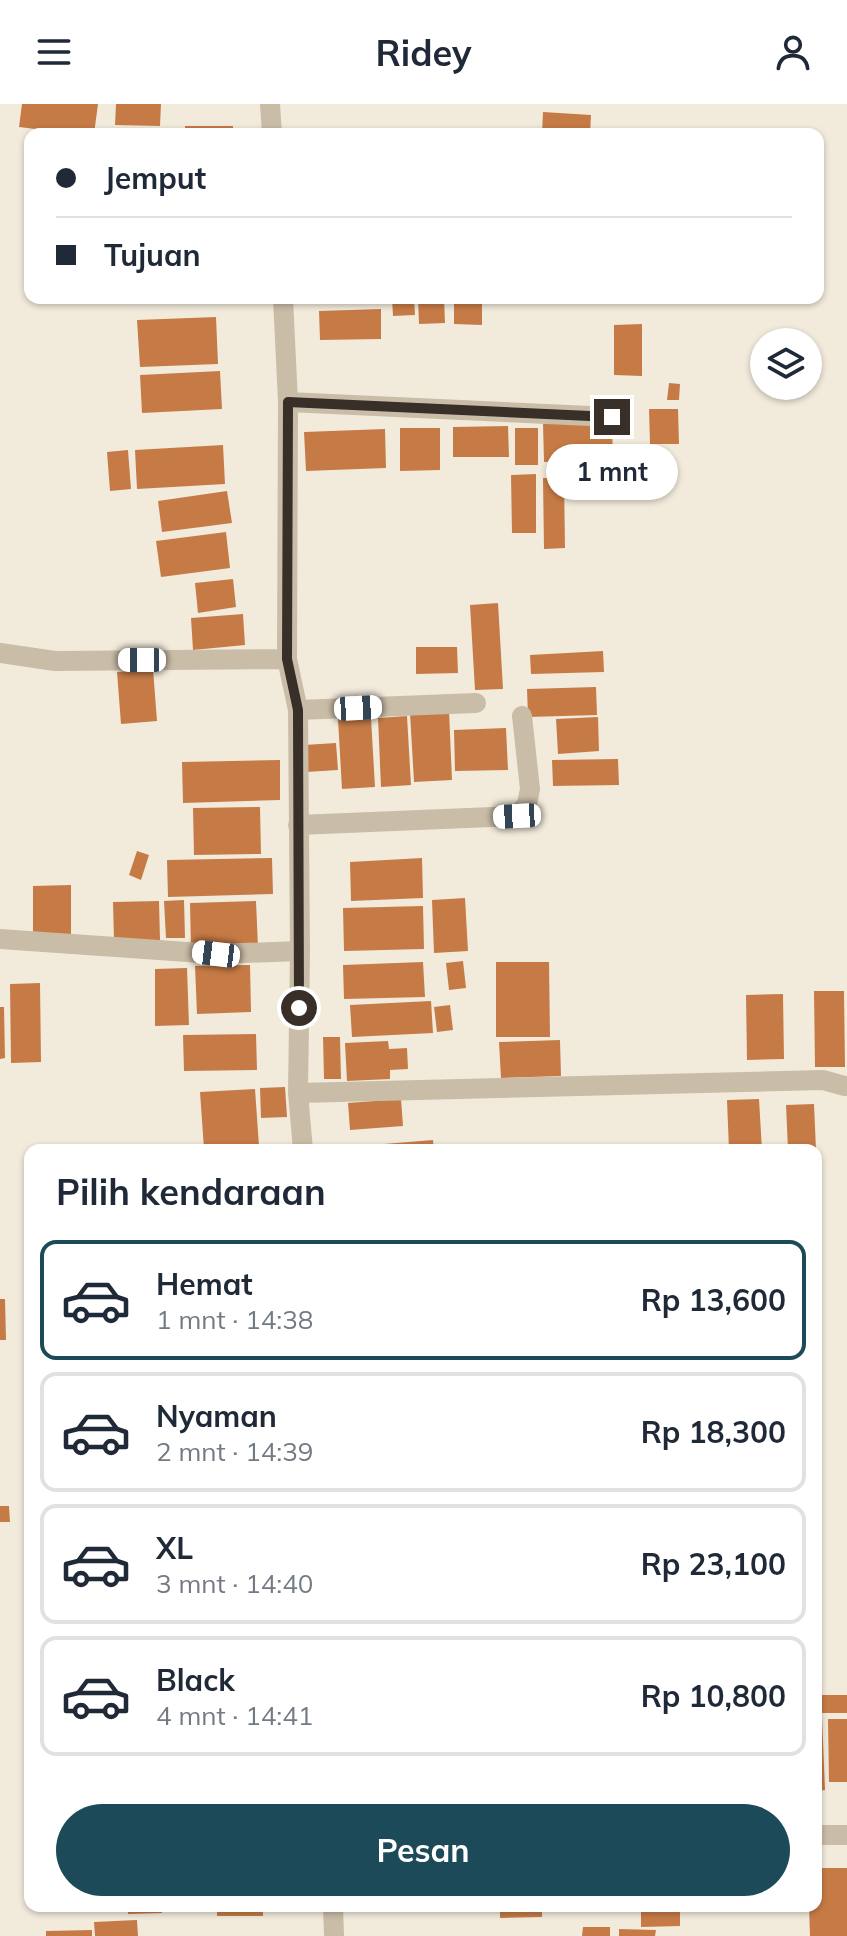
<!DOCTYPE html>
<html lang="id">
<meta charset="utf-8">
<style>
body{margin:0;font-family:Mulish,sans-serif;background:#f6f6f7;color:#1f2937;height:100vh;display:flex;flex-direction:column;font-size:30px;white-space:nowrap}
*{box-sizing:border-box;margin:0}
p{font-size:26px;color:#747a83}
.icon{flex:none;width:44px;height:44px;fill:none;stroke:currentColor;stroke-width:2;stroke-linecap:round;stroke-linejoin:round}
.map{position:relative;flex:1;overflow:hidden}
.side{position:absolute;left:24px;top:1040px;width:798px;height:768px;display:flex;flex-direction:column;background:#fff;border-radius:16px;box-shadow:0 2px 6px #0004}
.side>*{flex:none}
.top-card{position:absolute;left:24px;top:24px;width:800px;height:176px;border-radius:16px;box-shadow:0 2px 6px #0004;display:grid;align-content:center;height:176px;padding:0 32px;background:#fff}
.controls{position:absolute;left:750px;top:224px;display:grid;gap:16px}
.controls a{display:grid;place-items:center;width:72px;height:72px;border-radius:50%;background:#fff;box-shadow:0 2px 6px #0004;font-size:40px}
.end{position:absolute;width:36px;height:36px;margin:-18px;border:10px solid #372f28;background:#fff;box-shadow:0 0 0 4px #fff}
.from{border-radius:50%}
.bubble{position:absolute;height:56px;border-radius:28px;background:#fff;box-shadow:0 2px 6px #0004;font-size:26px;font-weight:700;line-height:56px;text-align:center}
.car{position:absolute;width:24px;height:48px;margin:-24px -12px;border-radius:10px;box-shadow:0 0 6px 2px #0007;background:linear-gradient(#fff 24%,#345 0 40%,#fff 0 76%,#345 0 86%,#fff 0)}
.top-card b{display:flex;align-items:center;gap:28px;height:76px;font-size:30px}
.top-card b+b{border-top:2px solid #e0e1e3}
.top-card i{width:20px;height:20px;background:#1f2937}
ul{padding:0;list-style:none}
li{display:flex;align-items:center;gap:24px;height:120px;margin:0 16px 12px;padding:0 16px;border:4px solid #e0e1e3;border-radius:16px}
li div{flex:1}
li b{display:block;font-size:30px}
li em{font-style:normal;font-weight:700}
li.on{border-color:#1d4a58}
li>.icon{width:72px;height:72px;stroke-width:1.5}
h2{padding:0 32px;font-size:36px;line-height:96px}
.primary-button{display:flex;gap:16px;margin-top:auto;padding:16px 32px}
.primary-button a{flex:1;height:92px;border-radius:48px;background:#1d4a58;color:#fff;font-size:32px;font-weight:700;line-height:92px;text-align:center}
header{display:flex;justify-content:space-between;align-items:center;height:104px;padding:0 32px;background:#fff;font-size:36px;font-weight:700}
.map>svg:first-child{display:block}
.building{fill:#c67b46}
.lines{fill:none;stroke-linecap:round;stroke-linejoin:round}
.minor{stroke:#cabda8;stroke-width:20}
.route{stroke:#372f28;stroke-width:10}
</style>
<header><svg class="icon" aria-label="menu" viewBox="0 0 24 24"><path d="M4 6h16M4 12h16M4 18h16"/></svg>Ridey<svg class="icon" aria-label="person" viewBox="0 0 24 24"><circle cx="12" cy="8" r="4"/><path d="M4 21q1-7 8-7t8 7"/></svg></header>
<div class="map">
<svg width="847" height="1832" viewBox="0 0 847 1832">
<rect width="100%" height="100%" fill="#f2ebdc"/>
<path class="building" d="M22 0H98L94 30H77L19 23Z
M116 0H161L160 22 115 21Z
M543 8 591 11 590 30H542Z
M185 22H233V30H185Z
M392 194H414L415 211 393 212Z
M418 194H444L445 219 419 220Z
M454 194H482V221L454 220Z
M381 205V235L320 236 319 207Z
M216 213 218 260 140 263 137 216Z
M642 220V272L614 271V221Z
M220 267 222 305 142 309 140 271Z
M669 279 680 280 679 296H667Z
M649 305H678L679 340H650Z
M612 318 613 357 544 358 543 320Z
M508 322 509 353H453V323Z
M400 324H440V366L400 367Z
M515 324H538V361H515Z
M385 325 386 364 306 367 304 328Z
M223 341 225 380 137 385 135 346Z
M128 346 131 385 110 387 107 348Z
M536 370V429H512L511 371Z
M543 374H564L565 444 544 445Z
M227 387 232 419 162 428 158 397Z
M226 428 230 464 161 473 156 437Z
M233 475 236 503 198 509 195 479Z
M498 499 503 585 475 586 470 501Z
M243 510 245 541 193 546 191 514Z
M416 543H457L458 569 416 570Z
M603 547 604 568 531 570 530 551Z
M153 565 157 617 121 620 117 568Z
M596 583 597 611 528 613 527 585Z
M449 607 452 676 414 678 410 609Z
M407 612 411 681 381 683 378 614Z
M598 613 599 647 558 650 556 615Z
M371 614 375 683 342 685 338 615Z
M506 624 508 666 455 667 454 626Z
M336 639 338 666 306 668 304 641Z
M618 655 619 681 553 682 552 656Z
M280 656V696L183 699 182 658Z
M260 703 261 750 194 751 193 704Z
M137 747 149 751 141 776 129 771Z
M272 754 273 790 168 793 167 756Z
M422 754 423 794 351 797 350 758Z
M71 781V831H33V782Z
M465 794 468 847 434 849 432 796Z
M184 796 185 834H166L164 797Z
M159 797 160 836 114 837 113 798Z
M256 797 258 843 191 845 190 799Z
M423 802 424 845 344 847 343 804Z
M463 857 466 884 449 886 446 859Z
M423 858 425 893 344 895 343 861Z
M496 858H549L550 933H496Z
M250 861 251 908 197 910 195 862Z
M187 864 189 921 155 922V865Z
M40 879 41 958 11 959 10 880Z
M814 887H844L845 963H815Z
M783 890 784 955 747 956 746 891Z
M431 897 433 929 352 933 350 901Z
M450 901 453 926 437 928 434 903Z
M0 903H4L5 954 0 955Z
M256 930 257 966 184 967 183 931Z
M323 933H340L341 975H324Z
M560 936 561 972 501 974 499 938Z
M388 937 389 945 407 944 408 965 390 966V975L347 977 345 939Z
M285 983 287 1013 261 1014 260 984Z
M255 985 259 1042 204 1045 200 988Z
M401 995 403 1022 350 1026 348 999Z
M759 995 762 1046H729L727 996Z
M814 1000 816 1046H788L786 1001Z
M433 1036 434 1046H360V1042Z
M0 1195H5L6 1236H0Z
M0 1402H9L10 1418H0Z
M816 1591H847V1609H816Z
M816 1612H822L825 1686 816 1687Z
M828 1615H847V1678H829Z
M816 1764H847V1832H810L809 1802H816Z
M128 1802H161L162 1809 128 1810Z
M217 1802H263V1812H217Z
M500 1802H542V1813L500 1814Z
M641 1802H680V1822L641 1823Z
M137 1816 138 1832H95L94 1818Z
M583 1823H610V1832H582Z
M619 1825 656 1826 655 1832H619Z
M92 1826V1832H46V1827Z"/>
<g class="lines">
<path class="minor" d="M270 0 272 30
M283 194 288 298 287 555 298 606 300 847 298 989 303 1046
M288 298 612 313
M0 549 55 557 287 555
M298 606 476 599
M298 721 517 712 527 700 530 685 522 612
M0 835 216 850 300 847
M298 989 823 976 845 982
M816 1731H847
M333 1802 334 1832"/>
</g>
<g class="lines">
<path class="route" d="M299 904 298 606 287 555 288 298 612 313"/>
</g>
</svg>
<div class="controls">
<a><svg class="icon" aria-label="layers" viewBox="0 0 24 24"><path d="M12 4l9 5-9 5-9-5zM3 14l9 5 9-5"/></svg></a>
</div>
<i class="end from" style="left:299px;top:904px"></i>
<i class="end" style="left:612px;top:313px"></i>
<div class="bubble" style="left:546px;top:340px;width:132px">1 mnt</div>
<i class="car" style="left:142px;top:556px;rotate:270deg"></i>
<i class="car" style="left:358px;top:604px;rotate:87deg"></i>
<i class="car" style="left:517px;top:712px;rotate:267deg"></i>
<i class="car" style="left:216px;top:850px;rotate:277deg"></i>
<div class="top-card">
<b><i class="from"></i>Jemput</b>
<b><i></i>Tujuan</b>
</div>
<section class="side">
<h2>Pilih kendaraan</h2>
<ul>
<li class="on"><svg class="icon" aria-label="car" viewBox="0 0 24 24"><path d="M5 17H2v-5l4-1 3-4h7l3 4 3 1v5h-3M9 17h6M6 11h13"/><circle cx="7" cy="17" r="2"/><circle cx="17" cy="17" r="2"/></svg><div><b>Hemat</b><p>1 mnt · 14:38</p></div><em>Rp 13,600</em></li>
<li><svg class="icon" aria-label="car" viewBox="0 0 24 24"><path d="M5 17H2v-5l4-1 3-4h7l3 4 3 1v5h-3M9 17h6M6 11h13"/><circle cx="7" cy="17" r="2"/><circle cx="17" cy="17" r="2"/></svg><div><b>Nyaman</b><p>2 mnt · 14:39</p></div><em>Rp 18,300</em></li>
<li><svg class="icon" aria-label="car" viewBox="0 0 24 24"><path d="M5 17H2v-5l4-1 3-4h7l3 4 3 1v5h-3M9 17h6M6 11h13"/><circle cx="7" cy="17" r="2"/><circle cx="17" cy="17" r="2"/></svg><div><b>XL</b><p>3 mnt · 14:40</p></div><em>Rp 23,100</em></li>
<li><svg class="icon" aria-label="car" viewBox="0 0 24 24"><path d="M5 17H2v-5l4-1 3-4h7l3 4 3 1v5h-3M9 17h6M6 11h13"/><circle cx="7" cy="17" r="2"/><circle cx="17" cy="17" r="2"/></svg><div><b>Black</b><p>4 mnt · 14:41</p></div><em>Rp 10,800</em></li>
</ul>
<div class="primary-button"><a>Pesan</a></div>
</section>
</div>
